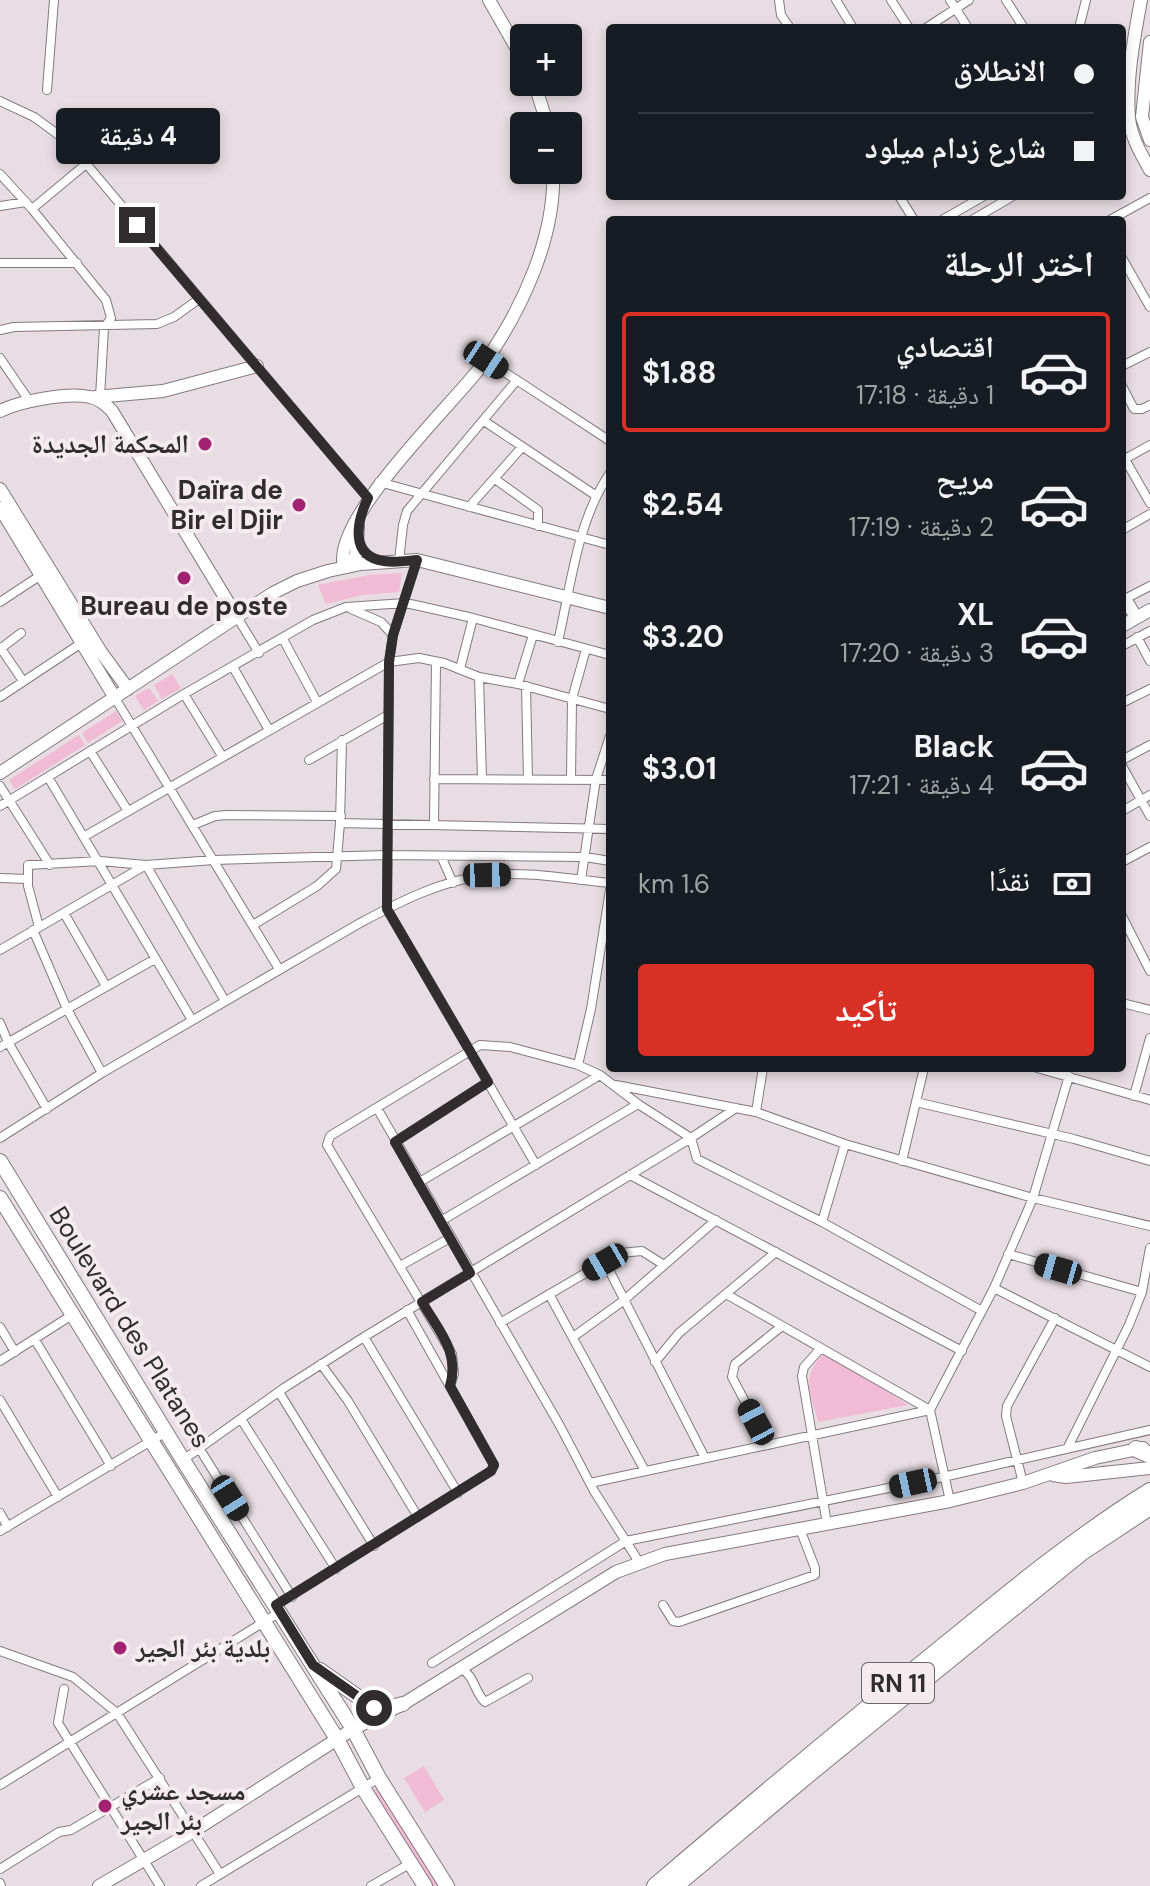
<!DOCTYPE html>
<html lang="ar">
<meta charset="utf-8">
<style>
body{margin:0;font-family:"DM Sans","Noto Naskh Arabic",sans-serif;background:#242831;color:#f1f3f6;direction:rtl;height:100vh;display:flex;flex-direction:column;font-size:30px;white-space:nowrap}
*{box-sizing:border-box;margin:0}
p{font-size:26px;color:#9ea1a6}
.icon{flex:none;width:44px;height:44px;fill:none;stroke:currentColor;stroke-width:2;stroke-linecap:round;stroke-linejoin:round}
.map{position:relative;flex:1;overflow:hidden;direction:ltr}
.side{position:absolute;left:606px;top:216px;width:520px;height:856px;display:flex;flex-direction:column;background:#171b24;border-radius:8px;box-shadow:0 4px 12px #0003;direction:rtl}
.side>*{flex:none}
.banner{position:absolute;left:606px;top:24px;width:520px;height:176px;border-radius:8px;box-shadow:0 4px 12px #0003;direction:rtl;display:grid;align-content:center;height:176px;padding:0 32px;background:#171b24}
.controls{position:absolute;left:510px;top:24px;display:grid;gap:16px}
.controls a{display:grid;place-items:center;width:72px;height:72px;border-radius:8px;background:#171b24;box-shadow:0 4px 12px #0003;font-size:40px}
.end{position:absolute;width:36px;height:36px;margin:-18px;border:10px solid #312d2f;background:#fff;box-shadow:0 0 0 4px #fff}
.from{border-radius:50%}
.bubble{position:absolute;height:56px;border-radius:8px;background:#171b24;box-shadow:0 4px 12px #0003;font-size:26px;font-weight:700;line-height:56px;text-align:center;direction:rtl}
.car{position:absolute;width:24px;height:48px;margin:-24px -12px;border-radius:10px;box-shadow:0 0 6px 2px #0007;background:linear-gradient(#222 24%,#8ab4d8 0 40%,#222 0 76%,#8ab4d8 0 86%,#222 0)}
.banner b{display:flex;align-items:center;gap:28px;height:76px;font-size:30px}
.banner b+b{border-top:2px solid #363941}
.banner i{width:20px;height:20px;background:#f1f3f6}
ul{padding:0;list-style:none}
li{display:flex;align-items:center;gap:24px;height:120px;margin:0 16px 12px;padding:0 16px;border:4px solid transparent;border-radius:8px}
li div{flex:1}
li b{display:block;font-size:30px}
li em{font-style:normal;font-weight:700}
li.active{border-color:#d93025}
li>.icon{width:72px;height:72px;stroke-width:1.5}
h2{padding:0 32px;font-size:36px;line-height:96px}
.pay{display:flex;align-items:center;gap:20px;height:88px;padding:0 32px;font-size:30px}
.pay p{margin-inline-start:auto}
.action{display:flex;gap:16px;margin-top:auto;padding:16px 32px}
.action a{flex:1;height:92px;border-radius:8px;background:#d93025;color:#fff;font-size:32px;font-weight:700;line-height:92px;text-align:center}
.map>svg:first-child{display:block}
.green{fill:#f1bad5}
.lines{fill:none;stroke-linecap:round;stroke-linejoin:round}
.street-casing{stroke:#837a7f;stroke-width:10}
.secondary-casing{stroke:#837a7f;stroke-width:14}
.primary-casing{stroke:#837a7f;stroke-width:16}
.highway-casing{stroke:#837a7f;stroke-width:18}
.street{stroke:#fff;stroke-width:8}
.secondary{stroke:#fff;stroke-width:12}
.primary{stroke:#fff;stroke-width:14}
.highway{stroke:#fff;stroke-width:16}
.route{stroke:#312d2f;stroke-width:10}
.poi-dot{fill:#a22172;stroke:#f5ebef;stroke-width:3}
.labels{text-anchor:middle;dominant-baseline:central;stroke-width:8;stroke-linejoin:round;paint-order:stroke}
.shield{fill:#f5ebef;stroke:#6c6669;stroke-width:2}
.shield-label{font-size:24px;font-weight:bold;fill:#312d2f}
.poi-label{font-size:26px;font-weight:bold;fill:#312d2f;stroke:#f5ebef;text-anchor:end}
.street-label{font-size:26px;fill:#312d2f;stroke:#f5ebef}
</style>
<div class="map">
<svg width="1150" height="1886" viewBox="0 0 1150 1886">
<rect width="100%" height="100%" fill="#e8dde2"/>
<path class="green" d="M402 573 399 592 362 595 326 604 318 585 369 575Z
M172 674 181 688 162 699 154 685Z
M149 688 158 701 144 710 135 696Z
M116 711 122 721 88 743 82 733Z
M79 735 85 745 15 789 9 780Z
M826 1351 908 1405 818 1422C810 1387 799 1379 826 1351Z
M424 1766 444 1800 425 1812 404 1778Z
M381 1785 442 1886H429L371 1791Z"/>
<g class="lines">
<g class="street-casing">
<path id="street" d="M779 0 781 15 790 28
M836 0 853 28
M891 0 909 28
M950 0 968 28
M1006 0 1024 28
M926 28 969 0
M1079 28 1086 0
M47 90 54 0
M0 101 34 117 67 141 368 498
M0 174 32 209 106 300 111 318 104 328 100 397
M899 196 914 220
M0 206 26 202
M32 209 86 164
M942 220 984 196
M972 220 1013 196
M1110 220 1150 198
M1122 258 1150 307
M0 263H77
M0 330 14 327 157 324 174 317 199 299
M0 358 30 402
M486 360 610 441
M1122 366 1150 352
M1122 386 1134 409H1142L1150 405
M484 421 595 495
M1122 454 1150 503
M1125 459 1150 445
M495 479 538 510V526
M379 482 610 545
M469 507 522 447
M1122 530 1150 514
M417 560 393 635 389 662 387 909 536 1165
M399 561 403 525 407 511 517 380
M1123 600 1150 586
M0 602 41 575
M351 609 381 622 393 635
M237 617 259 653
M1137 637 1150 661
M283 639 317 702
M558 642C571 585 577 521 610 473
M1122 646 1150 631
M0 647 23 681
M0 649 21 633
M233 667 269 730
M460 669 473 618
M479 677 482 779
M518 684 533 635
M526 686 528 779
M184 694 222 756
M0 697 83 642
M115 698 279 969
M1122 703 1150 689
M90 751 128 811
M309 760 388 715
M1122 760 1150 745
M1122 766 1150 816
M48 777 192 1020
M434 779 610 780
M571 779 572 699 586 649
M0 786 50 865
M0 806 184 694 313 620 346 607 405 603 415 605 473 618 610 655
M1122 811 1150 795
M340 823 610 829
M434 824 436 662
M193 825 215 816 227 815 341 816
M85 836 389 662 419 658 444 663 479 677 518 684 610 709
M441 856 453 883
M1122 862 1150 847
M0 878 27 879
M581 880 596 779 610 736
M64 913 106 986
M1122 916 1150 971
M253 925 317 886 336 869 340 823 342 740
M39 927 28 886V865L100 861 146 865 225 1001
M33 930 67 1009 102 1073
M0 950 146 865 214 860 387 855 585 857 610 861
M1122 1003 1150 1010
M0 1023 8 1042 47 1109
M0 1047 155 959
M578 1065 591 1009 610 890
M1037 1068 1150 1100
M616 1085 756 1112 845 1144 1033 1198 1150 1226
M1134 1096 1150 1038
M916 1102 1074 1139 1150 1161
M638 1104 691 1138 697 1159 822 1222 982 1311
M377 1108 560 1426 594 1491 639 1562
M756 1112 763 1068
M0 1138 102 1073 360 923C399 902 442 880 487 875 527 871 570 879 610 883
M395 1142 488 1082
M902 1161 924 1068
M630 1175 962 1351
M418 1183 600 1075 638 1104 441 1221
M822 1222 845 1144
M1008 1254 1142 1292
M605 1262 705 1458
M400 1266 450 1238
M994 1288 1150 1367
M549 1294 645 1471
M726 1294 930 1410
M500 1323 620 1253 642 1251 664 1265
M0 1327 15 1352
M364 1337 458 1493
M573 1337 623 1301 716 1220
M35 1340 111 1466
M821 1348 804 1367 802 1376 827 1524
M0 1361 72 1315
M655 1362 679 1333 776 1252
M321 1364 348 1401 418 1517
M450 1386 454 1374 452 1354 327 1145 330 1136 480 1045 510 1047 578 1065 600 1075
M279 1392 374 1546
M0 1400 58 1497
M241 1419 336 1569
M768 1445 732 1377 735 1364 782 1326
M1068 1447 1129 1325 1142 1292 1150 1248
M199 1448 292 1597
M183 1460 284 1388 364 1337 691 1138 736 1108
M590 1483 930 1410
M1023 1483 1006 1416 1007 1406 1055 1318
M950 1501 930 1410 994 1288 1033 1198 1069 1076
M0 1513 8 1527
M0 1531 166 1432
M276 1605 491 1471 494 1465 407 1310
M663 1605 673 1621 679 1622 815 1575V1568L800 1529
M0 1651 73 1677 117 1713 220 1874
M432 1663 626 1541 943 1477 1150 1430
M461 1668C476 1678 474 1692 485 1702L528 1678
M64 1689 58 1723 160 1886
M0 1785 280 1612
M0 1869 59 1832 71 1830 160 1778
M0 1883 1 1886
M201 1886 379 1778
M371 1886 411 1863"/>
</g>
<g class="secondary-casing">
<path id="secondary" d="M489 0 524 61
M1141 0C1134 38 1126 79 1129 118 1131 137 1141 154 1150 170
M1150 42 1142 117 1150 140
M534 82 548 126
M95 397 163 391 257 366
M0 411C21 401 68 392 90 397 100 399 106 405 112 411L237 617
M0 489 101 652 128 689
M0 508 115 698
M350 566 356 555 358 527
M344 567C330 519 457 401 487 359 523 307 556 235 553 170
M1125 599 1136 617
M1122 626 1150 610
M0 773 273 593 297 581 328 571 361 564 417 560 610 608
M1053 1475 1066 1477 1150 1468
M99 1886 192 1832 353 1729 403 1704 616 1572 665 1554 950 1501 1023 1483 1095 1458 1143 1448"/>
</g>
<g class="primary-casing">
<path id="primary" d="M0 1161 183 1460 353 1729 379 1778 447 1886
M0 1198 337 1739 363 1788 425 1886
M320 1670 374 1708H387L403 1704"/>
</g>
<g class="highway-casing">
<path id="highway" d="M1136 1449 1150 1455
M655 1886C749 1806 844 1726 941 1648 1008 1593 1076 1537 1150 1491
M675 1886 816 1768 1082 1552 1150 1507"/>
</g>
<use href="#street" class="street"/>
<use href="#secondary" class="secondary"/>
<use href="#primary" class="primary"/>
<use href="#highway" class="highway"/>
</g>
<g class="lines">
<path class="route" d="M137 225 368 498C357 521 349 556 384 561 394 563 406 561 417 560L393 635 389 662 387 909 488 1082 395 1142 470 1273 422 1302C439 1331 460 1352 450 1386L494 1465 491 1471 276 1605 313 1665 374 1708"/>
</g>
<g class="poi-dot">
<circle cx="205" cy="444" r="8"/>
<circle cx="299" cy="505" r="8"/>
<circle cx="184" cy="578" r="8"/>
<circle cx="120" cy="1648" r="8"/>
<circle cx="105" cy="1806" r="8"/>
</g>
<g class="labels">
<rect class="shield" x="862" y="1663" width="72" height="40" rx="6"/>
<g class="shield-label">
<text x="898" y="1683">RN 11</text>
</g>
<g class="poi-label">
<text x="189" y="444">المحكمة الجديدة</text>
<text x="283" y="490">Daïra de<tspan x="283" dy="30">Bir el Djir</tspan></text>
<text x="184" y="606" text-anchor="middle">Bureau de poste</text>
<text x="136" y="1648" text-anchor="start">بلدية بئر الجير</text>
<text x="121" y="1791" text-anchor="start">مسجد عشري<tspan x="121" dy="30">بئر الجير</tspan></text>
</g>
<g class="street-label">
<text transform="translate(130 1327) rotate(58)">Boulevard des Platanes</text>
</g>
</g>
</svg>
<div class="controls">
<a>+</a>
<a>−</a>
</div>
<i class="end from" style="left:374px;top:1708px"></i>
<i class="end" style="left:137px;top:225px"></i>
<div class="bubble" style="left:56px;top:108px;width:164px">4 دقيقة</div>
<i class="car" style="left:486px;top:360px;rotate:123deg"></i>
<i class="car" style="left:487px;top:875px;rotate:89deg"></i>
<i class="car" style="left:605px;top:1262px;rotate:240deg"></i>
<i class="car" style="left:1058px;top:1269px;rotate:286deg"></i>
<i class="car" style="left:756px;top:1422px;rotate:332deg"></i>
<i class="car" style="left:913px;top:1483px;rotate:258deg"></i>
<i class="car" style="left:230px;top:1498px;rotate:148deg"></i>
<div class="banner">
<b><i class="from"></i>الانطلاق</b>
<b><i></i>شارع زدام ميلود</b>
</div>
<section class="side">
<h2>اختر الرحلة</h2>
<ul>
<li class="active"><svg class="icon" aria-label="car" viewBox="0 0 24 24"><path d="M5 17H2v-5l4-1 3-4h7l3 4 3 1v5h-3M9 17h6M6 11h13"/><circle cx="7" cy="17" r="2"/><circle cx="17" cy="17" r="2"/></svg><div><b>اقتصادي</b><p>1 دقيقة · 17:18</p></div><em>$1.88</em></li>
<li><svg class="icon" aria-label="car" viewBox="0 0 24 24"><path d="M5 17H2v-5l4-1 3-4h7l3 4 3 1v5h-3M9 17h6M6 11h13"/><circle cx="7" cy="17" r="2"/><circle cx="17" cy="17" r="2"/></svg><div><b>مريح</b><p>2 دقيقة · 17:19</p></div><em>$2.54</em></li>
<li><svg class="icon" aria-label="car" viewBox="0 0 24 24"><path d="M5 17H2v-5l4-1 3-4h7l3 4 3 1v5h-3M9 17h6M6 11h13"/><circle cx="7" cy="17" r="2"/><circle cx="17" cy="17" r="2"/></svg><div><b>XL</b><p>3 دقيقة · 17:20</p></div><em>$3.20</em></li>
<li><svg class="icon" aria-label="car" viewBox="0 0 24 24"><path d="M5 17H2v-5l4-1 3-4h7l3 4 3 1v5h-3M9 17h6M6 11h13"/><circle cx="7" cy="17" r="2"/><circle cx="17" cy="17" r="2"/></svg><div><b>Black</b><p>4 دقيقة · 17:21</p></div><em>$3.01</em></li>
</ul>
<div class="pay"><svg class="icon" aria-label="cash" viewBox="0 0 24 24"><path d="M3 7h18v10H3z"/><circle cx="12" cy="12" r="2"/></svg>نقدًا<p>1.6 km</p></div>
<div class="action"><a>تأكيد</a></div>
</section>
</div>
